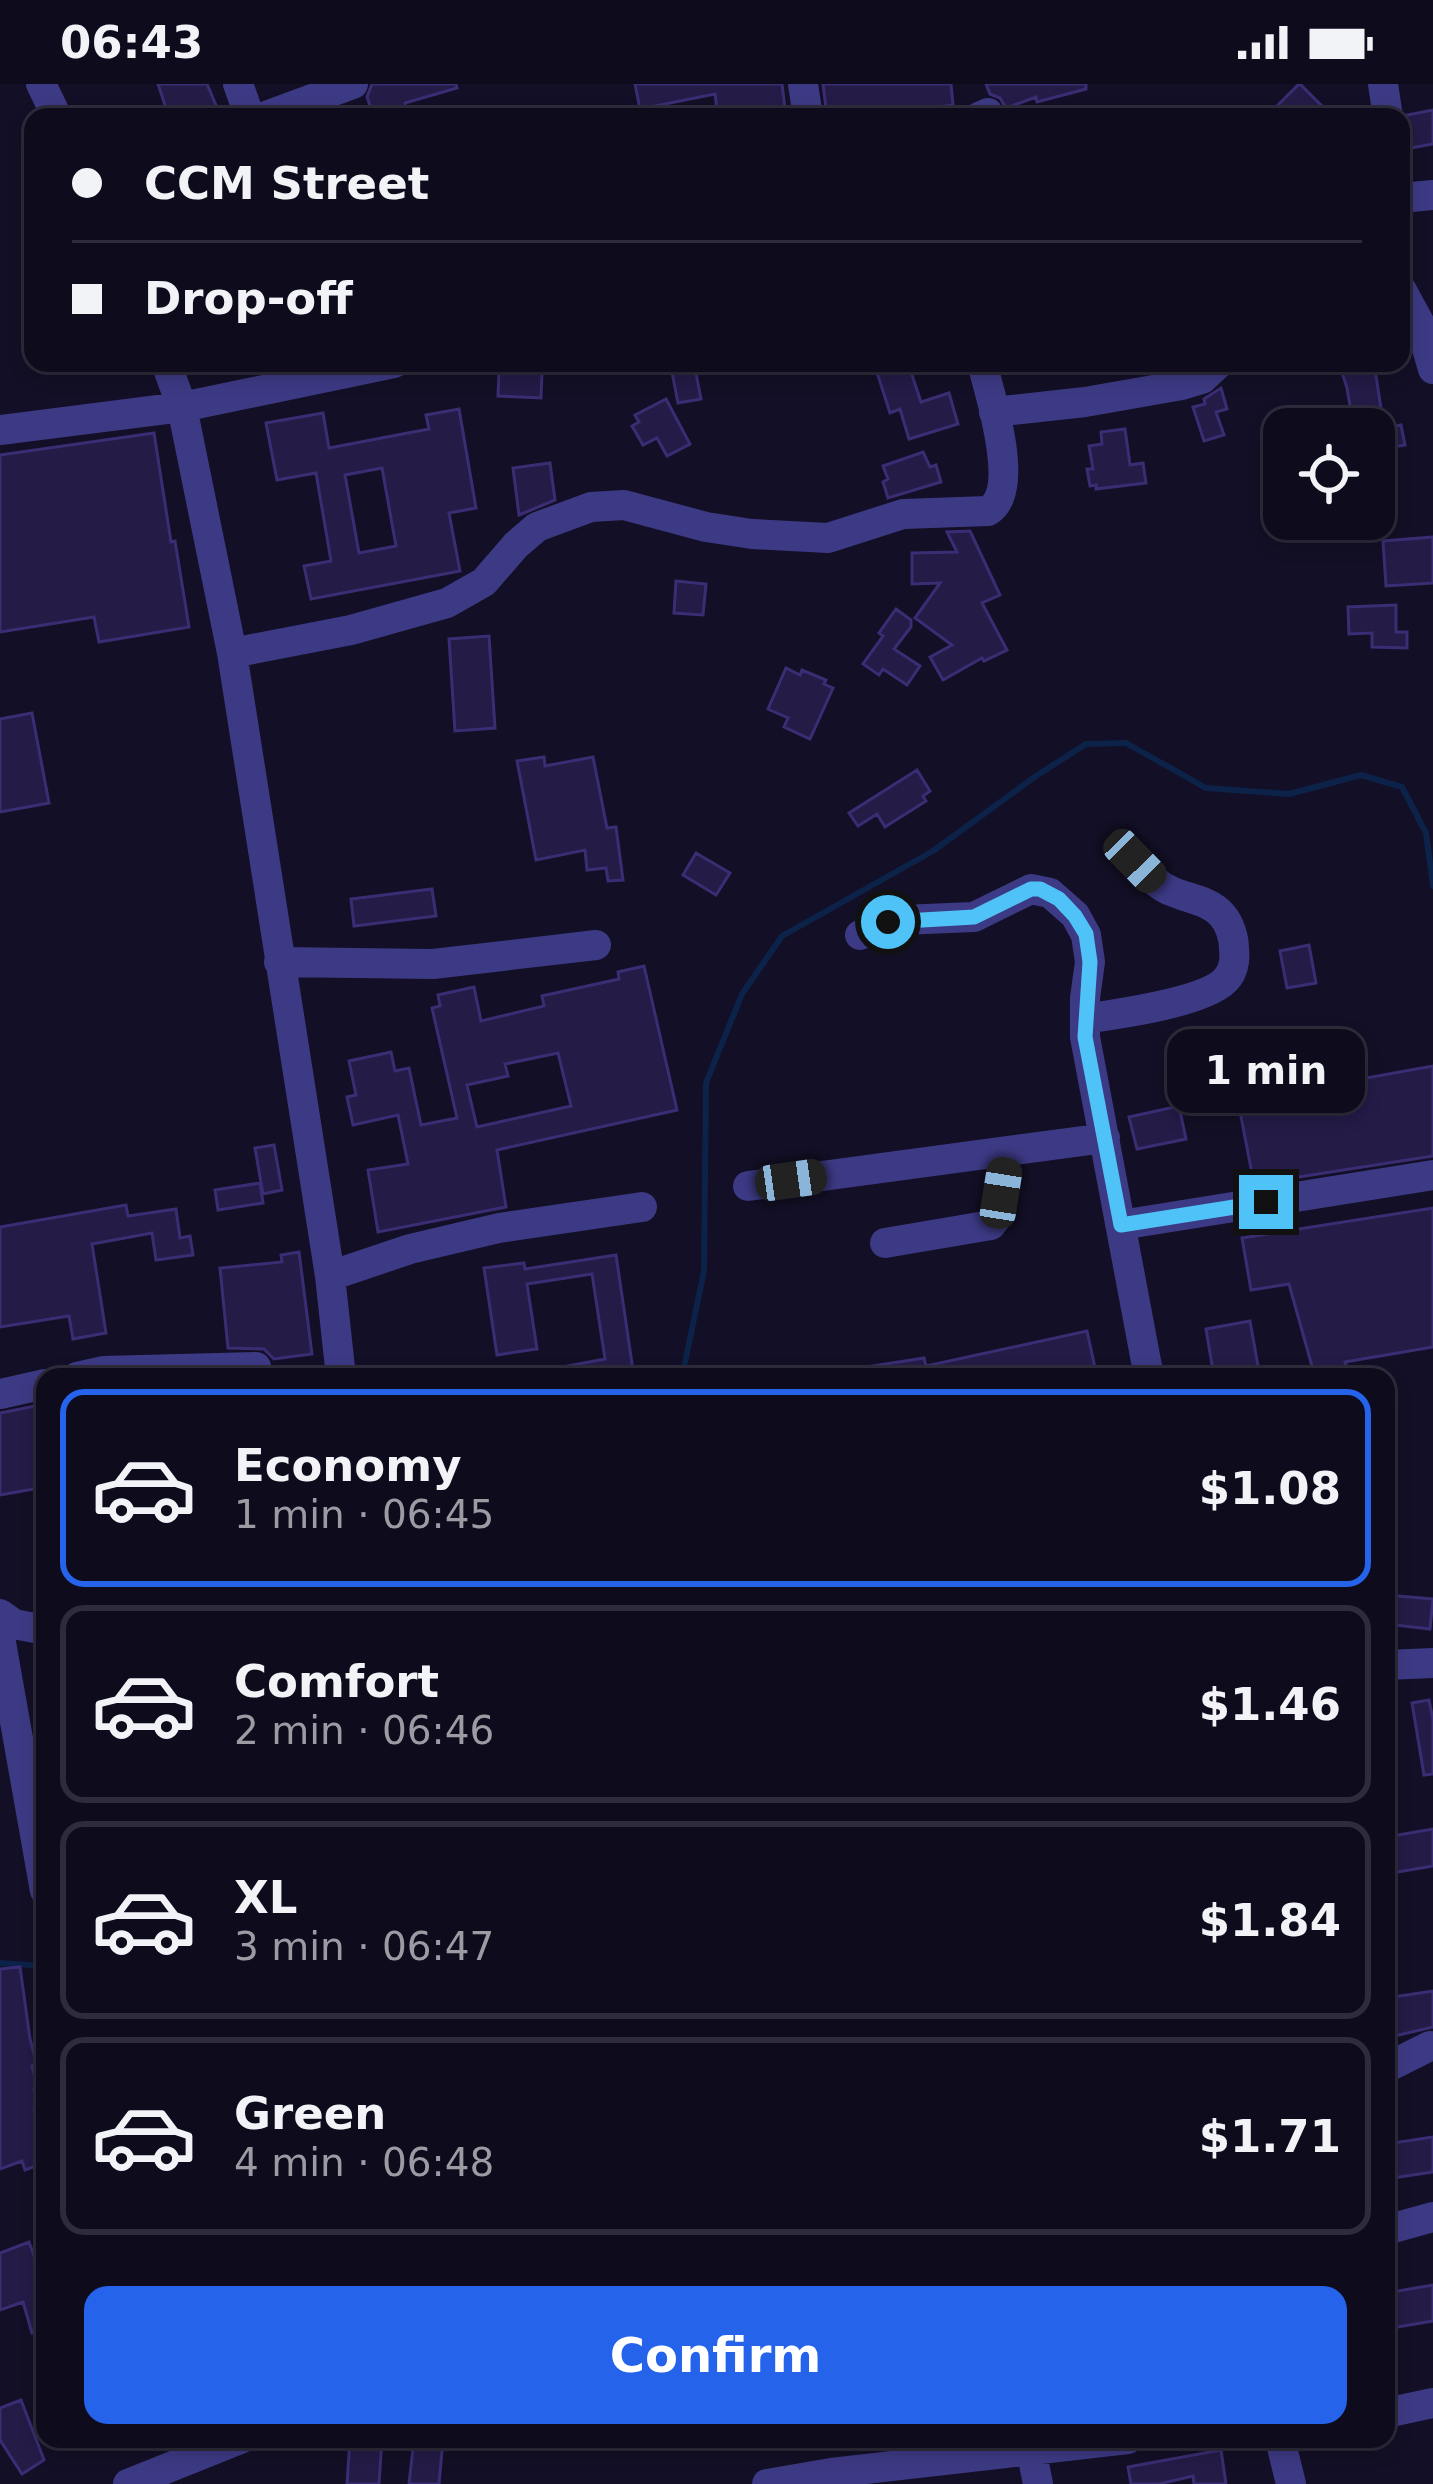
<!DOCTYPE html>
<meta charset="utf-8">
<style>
body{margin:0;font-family:"DejaVu Sans",sans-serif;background:#1c1929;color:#f1f3f6;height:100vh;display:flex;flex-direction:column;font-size:45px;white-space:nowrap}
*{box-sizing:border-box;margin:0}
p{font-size:39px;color:#9b9ba3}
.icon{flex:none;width:66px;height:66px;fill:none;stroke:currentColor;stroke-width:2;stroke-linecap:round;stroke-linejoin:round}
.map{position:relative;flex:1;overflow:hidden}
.sheet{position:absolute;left:36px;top:1284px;width:1359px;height:1080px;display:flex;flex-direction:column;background:#0e0b1c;border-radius:24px;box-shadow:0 6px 18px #0003,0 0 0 3px #2e2b3b}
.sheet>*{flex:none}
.guide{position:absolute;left:24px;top:24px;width:1386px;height:264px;border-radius:24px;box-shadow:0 6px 18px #0003,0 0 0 3px #2e2b3b;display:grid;align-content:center;height:264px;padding:0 48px;background:#0e0b1c}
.fabs{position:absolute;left:1263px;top:324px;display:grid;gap:24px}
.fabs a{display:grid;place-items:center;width:132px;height:132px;border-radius:24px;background:#0e0b1c;box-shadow:0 6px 18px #0003,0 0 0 3px #2e2b3b;font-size:60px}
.end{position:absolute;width:54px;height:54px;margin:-27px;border:15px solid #4fc3f7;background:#111;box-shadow:0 0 0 6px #111}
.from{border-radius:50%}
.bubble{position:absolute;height:84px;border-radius:24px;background:#0e0b1c;box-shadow:0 6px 18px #0003,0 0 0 3px #2e2b3b;font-size:39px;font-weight:600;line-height:84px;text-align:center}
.car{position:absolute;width:36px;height:72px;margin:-36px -18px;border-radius:15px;box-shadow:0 0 9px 3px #0007;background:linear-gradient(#222 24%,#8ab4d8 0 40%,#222 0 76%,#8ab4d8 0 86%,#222 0)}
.guide b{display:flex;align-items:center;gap:42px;height:114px;font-size:45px}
.guide b+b{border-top:3px solid #2e2b3b}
.guide i{width:30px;height:30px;background:#f1f3f6}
ul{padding:21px 0 0;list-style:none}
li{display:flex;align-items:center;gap:36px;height:198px;margin:0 24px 18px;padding:0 24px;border:6px solid #2e2b3b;border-radius:24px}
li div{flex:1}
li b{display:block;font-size:45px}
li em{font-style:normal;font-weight:600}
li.active{border-color:#2563eb}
li>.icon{width:108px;height:108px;stroke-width:1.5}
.button{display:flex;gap:24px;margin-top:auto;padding:24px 48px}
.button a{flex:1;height:138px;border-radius:24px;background:#2563eb;color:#fff;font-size:48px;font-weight:600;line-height:138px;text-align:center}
.status{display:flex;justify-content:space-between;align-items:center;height:84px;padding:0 60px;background:#0e0b1c;direction:ltr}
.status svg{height:33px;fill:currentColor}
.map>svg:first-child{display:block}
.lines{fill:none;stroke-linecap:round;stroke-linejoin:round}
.stream{stroke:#0c2248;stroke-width:6}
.building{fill:#241b47;stroke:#3b2d73;stroke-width:3;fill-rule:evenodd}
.minor{stroke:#3d3a85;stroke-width:30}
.route{stroke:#4fc3f7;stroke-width:15}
</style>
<div class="status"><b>06:43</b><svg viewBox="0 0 49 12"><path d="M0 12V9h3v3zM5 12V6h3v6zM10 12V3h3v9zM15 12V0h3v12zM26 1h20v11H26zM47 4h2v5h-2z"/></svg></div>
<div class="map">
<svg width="1433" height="2400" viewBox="0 0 1433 2400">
<rect width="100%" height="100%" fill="#130f26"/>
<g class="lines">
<path class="stream" d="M682 1293 704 1187 706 999 742 910 782 852 933 767 1036 692 1086 660 1126 659 1206 704 1289 710 1361 691 1402 703 1426 749 1433 802
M0 1879 45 1882"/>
</g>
<path class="building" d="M158 0H207L221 33H169Z
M372 0H456L457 4 405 19 410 33H374L367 13Z
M635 0H782L786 33H718L715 10 640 25Z
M823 0H951L953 21 906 27V33H827Z
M986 0H1086V5L1037 18 1036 13 1006 24 1000 14 990 10Z
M1300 0 1333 33H1266L1299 0Z
M1433 26V60L1405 65 1401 47 1407 31Z
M694 279 701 315 678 319 671 283Z
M874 279H908L921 318 949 309 958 340 909 355 900 325 890 329Z
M1339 279H1374L1384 344 1401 341 1405 361 1374 366 1375 345H1354L1347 304Z
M499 286 542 288 541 314 498 312Z
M1221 304 1227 325 1216 328 1224 351 1204 357 1193 323 1205 320 1204 315Z
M666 315 690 360 667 372 657 354 643 361 632 342 639 338 635 331Z
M459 325 476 424 449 429 460 487 311 515 304 482 331 477 316 389 277 396 266 339 323 329 329 364 429 345 426 331ZM382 384 396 462 359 469 345 391Z
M1125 345 1130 381 1143 379 1146 399 1096 405V401L1090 402 1087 385H1093L1089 362 1102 360 1101 348Z
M154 349 171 458 175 457 189 543 99 558 94 533 0 548V371Z
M923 368 930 383 936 381 941 398 888 414 883 398 888 395 883 382Z
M550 379 555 416 519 431 513 384Z
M970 447 1000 511 982 519 1007 566 984 577 982 574 943 596 930 573 952 561 915 534 940 499 912 500V469L957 468 947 448Z
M1433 453V499L1386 502 1383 457Z
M676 497 706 500 703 531 674 529Z
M1396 521V548H1407V564L1372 563V549L1349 550 1348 523Z
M896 525 911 536V543L894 565 920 582 907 601 883 585 879 591 863 580 883 552 879 549Z
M489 552 495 644 455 647 449 555Z
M786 584 800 591 802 586 826 596 824 600 833 604 810 655 784 643 788 634 768 625Z
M32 629 49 719 0 728V635Z
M544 673 545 682 593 673 607 744 616 743 623 796 608 797 606 784 587 786 585 766 536 776 517 677Z
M917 686 930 707 923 712 926 717 885 743 877 730 858 742 849 729Z
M696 769 730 789 716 811 683 791Z
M432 805 436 832 354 842 351 815Z
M1309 861 1316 899 1287 904 1280 867Z
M644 882 677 1026 497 1066 506 1123 378 1148 368 1086 408 1080 398 1031 353 1041 347 1013 356 1011 349 977 391 968 395 987 409 984 421 1041 457 1034 432 924 440 922 438 911 474 903 481 937 544 922 542 912 619 895 618 888ZM558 969 571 1022 477 1043 467 1001 508 992 505 980Z
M1433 982V1072L1254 1100 1238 1017Z
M1179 1022 1186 1055 1137 1065 1129 1033Z
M274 1061 282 1106 263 1110 255 1064Z
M260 1099 263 1119 218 1126 215 1106Z
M126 1121 128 1132 176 1125 180 1154 190 1152 193 1171 156 1176 152 1149 92 1160 106 1249 73 1255 69 1232 0 1243V1143Z
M1433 1124V1263L1345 1278 1350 1293H1315L1289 1200 1251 1206 1242 1154Z
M299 1168 312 1270 274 1275 264 1265 228 1264 220 1184 282 1178 281 1171Z
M616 1171 634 1293H553L552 1285 605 1275 592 1190 527 1200 537 1265 497 1271 484 1184 524 1179 525 1185Z
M1250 1237 1260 1293H1214L1206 1245Z
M1087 1247 1097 1293H1056L1055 1289 1037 1293H861L860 1284 924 1274 926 1282Z
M45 1320V1403L0 1411V1329Z
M1386 1511 1433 1515 1430 1545 1386 1540Z
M1429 1616 1433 1636V1690L1424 1691 1412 1619Z
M1433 1745V1782L1386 1790V1753Z
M20 1883 30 1955 37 1981 32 1982 38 2005 34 2006 41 2024 34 2026 45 2057V2073L39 2075 41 2080 25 2086 22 2077 0 2085V1885Z
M1433 1907V1943L1386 1954V1914Z
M1433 2053V2088L1386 2095V2060Z
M29 2158 45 2202V2245L32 2249 23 2218 0 2226V2169Z
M1433 2201V2237L1386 2245V2209Z
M21 2316 44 2376 22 2390 0 2356V2324Z
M350 2355H382L379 2400H347Z
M414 2355 443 2356 439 2400H409Z
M1221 2366 1226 2400H1194L1193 2392 1159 2400H1131L1128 2383Z"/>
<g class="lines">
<path class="minor" d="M41 0 57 33
M238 0 248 28 255 33
M803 0 808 33
M1383 0 1388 33
M263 33 353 0
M979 33 988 29
M1401 114 1433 111
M1401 205 1420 240 1433 285
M166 279 182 323 232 569 330 1192 341 1293
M994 328 1085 318 1182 301 1202 295 1219 279
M0 346 182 323 394 279
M232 569 351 546 447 519 484 498 516 461 537 443 591 423 624 421 706 443 752 450 828 454 903 430 988 427C1022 407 990 311 982 279
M860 851 888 838 901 836 974 833 1031 805 1050 809 1075 831 1086 851 1090 878 1085 914V953L1149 1293
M279 878 433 880 596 861
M1085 935C1116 930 1211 918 1228 893 1234 885 1235 874 1234 865 1234 854 1230 840 1222 831 1209 816 1188 815 1171 807 1156 801 1146 788 1135 777
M748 1102 1105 1054
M1121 1141 1433 1091
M885 1159 991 1141 997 1133 1005 1068
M330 1192 410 1165 499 1144 642 1123
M77 1293 104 1287 256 1283
M0 1310 45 1300
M0 1530 14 1540 45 1546
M0 1553 45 1807
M1386 1581 1433 1579
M1386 1984 1430 1962
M1386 2146 1433 2133
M1386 2329 1433 2319
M1280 2355 1291 2400
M1031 2365 1038 2400
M128 2400 240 2355
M767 2400 831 2389 1128 2355"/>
</g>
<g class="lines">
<path class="route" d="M888 838 974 833 1031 805H1040L1059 815 1075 832 1086 850 1090 878 1085 953 1121 1141 1266 1118"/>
</g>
</svg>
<div class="fabs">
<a><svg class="icon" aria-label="locate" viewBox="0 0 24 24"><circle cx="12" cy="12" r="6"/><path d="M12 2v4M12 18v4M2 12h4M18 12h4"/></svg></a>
</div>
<i class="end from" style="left:888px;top:838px"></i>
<i class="end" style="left:1266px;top:1118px"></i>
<div class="bubble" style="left:1167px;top:945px;width:198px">1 min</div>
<i class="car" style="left:1135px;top:777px;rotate:136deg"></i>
<i class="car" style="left:791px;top:1096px;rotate:82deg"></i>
<i class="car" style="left:1001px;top:1109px;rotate:9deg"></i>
<div class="guide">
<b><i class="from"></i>CCM Street</b>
<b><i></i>Drop-off</b>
</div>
<section class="sheet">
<ul>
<li class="active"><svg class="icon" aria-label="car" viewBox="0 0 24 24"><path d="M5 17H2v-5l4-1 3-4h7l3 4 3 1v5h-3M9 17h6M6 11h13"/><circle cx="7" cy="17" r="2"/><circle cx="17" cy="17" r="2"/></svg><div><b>Economy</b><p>1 min · 06:45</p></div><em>$1.08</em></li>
<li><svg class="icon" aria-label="car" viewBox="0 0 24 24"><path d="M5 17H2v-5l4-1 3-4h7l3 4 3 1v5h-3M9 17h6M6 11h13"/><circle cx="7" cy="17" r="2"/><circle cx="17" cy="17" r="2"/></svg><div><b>Comfort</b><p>2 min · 06:46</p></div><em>$1.46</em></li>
<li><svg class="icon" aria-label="car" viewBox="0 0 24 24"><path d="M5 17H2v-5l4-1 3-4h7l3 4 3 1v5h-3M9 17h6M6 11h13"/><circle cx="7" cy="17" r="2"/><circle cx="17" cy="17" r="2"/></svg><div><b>XL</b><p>3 min · 06:47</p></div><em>$1.84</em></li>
<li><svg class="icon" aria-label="car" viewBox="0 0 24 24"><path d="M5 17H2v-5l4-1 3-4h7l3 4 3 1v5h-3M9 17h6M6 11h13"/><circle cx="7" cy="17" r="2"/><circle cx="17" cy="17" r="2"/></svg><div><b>Green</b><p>4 min · 06:48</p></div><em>$1.71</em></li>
</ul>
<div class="button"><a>Confirm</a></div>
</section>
</div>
